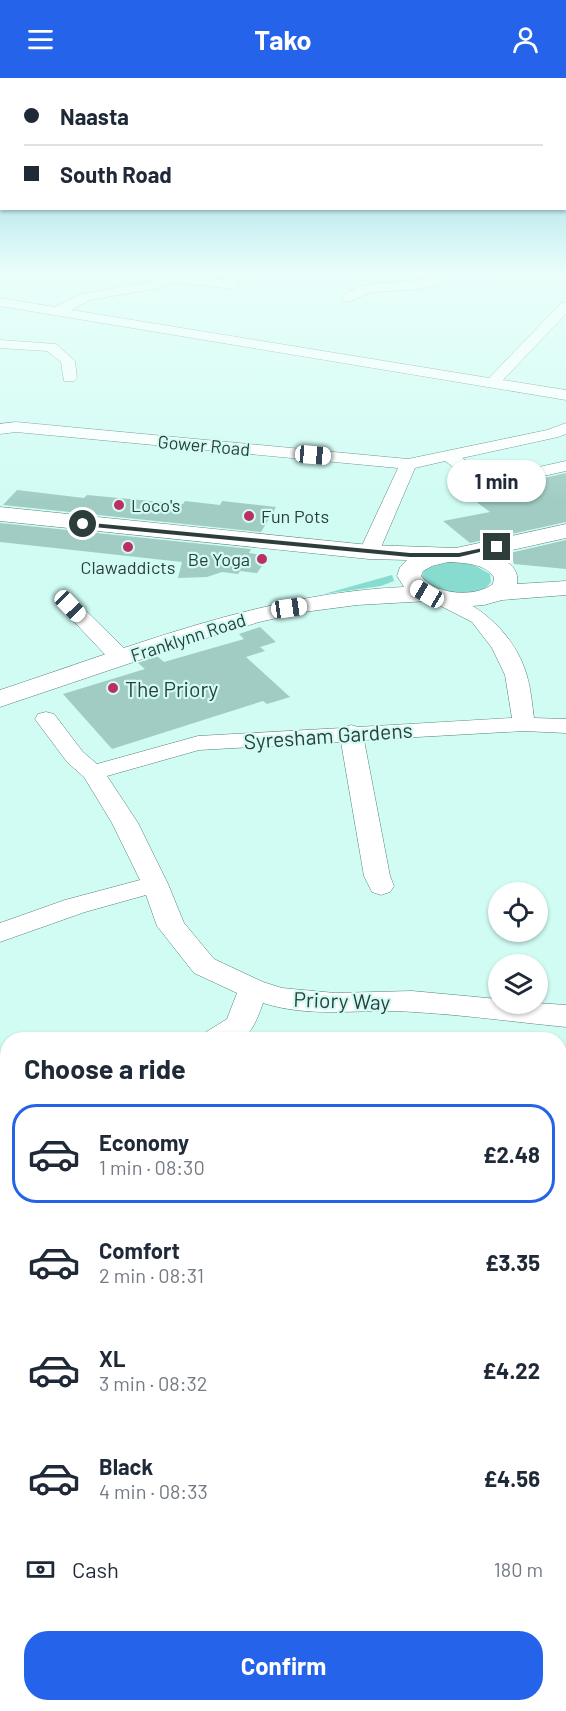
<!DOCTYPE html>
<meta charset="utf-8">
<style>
body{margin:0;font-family:Barlow,sans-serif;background:#f6f6f7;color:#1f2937;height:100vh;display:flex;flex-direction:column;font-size:22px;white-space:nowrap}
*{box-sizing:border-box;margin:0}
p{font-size:20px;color:#747a83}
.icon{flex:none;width:33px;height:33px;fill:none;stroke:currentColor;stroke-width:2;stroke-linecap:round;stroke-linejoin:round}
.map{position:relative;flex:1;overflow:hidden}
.details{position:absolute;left:0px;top:954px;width:567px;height:680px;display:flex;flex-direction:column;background:#fff;border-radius:24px 24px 0 0;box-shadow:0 2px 4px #0004}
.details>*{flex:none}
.banner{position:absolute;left:0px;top:0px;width:567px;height:132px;box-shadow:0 2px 4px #0004;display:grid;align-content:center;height:132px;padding:0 24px;background:#fff}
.controls{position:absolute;left:488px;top:804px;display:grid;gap:12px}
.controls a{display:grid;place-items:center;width:60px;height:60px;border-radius:50%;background:#fff;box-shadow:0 2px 4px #0004;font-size:30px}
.end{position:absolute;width:27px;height:27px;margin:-14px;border:8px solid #2c3d3b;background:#fff;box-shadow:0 0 0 3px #fff}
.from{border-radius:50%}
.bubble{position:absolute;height:42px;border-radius:21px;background:#fff;box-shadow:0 2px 4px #0004;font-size:20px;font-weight:700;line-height:42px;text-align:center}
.car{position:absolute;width:18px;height:36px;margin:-18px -9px;border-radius:8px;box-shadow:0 0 4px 2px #0007;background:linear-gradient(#fff 24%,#345 0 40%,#fff 0 76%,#345 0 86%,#fff 0)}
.banner b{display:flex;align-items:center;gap:21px;height:57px;font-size:22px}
.banner b+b{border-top:2px solid #e0e1e3}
.banner i{width:15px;height:15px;background:#1f2937}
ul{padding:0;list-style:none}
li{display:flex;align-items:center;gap:18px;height:99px;margin:0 12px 9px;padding:0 12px;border:3px solid transparent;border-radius:24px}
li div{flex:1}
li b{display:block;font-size:22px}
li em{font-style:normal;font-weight:700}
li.current{border-color:#2563eb}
li>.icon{width:54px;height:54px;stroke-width:1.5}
h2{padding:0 24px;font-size:27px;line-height:72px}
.pay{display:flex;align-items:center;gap:15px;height:66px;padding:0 24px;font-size:22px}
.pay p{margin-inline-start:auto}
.action{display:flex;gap:12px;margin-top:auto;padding:12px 24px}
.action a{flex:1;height:69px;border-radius:24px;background:#2563eb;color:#fff;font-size:24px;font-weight:700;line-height:69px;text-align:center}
header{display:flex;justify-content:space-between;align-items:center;height:78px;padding:0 24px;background:#2563eb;color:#fff;font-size:27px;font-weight:700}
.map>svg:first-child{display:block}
.green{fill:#88dccf}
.building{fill:#a1ccc4}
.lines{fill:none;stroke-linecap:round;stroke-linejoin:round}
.street-casing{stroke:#588079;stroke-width:1}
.secondary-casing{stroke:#588079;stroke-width:1}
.street{fill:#fff;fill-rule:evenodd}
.secondary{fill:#fff;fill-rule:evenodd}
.route{fill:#2c3d3b}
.poi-dot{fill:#bc2f62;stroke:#d0fcf4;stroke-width:2}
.labels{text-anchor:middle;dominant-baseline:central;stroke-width:4.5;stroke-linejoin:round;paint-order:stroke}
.far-street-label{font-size:18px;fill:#2c3d3b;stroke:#d0fcf4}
.far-poi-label{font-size:18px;fill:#2c3d3b;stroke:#d0fcf4;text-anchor:start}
.poi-label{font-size:21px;fill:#2c3d3b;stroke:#d0fcf4;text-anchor:start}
.street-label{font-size:21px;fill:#2c3d3b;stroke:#d0fcf4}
</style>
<header><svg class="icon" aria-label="menu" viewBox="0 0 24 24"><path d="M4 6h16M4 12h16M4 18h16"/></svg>Tako<svg class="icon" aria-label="person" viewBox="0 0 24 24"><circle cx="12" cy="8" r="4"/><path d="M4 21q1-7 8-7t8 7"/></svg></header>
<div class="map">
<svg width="566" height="1633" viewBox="0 0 566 1633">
<rect width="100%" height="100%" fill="#d0fcf4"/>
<path class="green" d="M447 484 472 486 490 496 491 504C481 520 452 517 436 512 431 510 426 503 422 499 424 487 437 486 447 484Z
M392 497 394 503 381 508 324 516Z"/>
<path class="building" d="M566 395V444L470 465 443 443 490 434 467 417Z
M17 412 84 420 87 417 183 426 185 423 220 427 222 423 276 429 261 454 3 427Z
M0 445 251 471 249 475 269 478 257 495 240 493 238 496 222 494 207 499 178 500 182 484 0 464Z
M566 462V491L514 486 510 475Z
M260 549 276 564 260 569 265 573 246 579 290 619 267 626 263 623 112 671 63 616 145 591 138 585 157 578 164 584 244 561 239 556Z"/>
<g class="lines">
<g class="street-casing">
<path id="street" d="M164 194 232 203 239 207 232 211 175 204 159 210 90 222 71 232 489 300 561 225 566 224V236L503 302 566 312V322L0 228V220L55 229 81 216 156 203 167 198Z
M440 194H456C434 217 399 210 370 215 362 217 356 222 348 224L341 220C363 197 412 211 440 194Z
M0 262 56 266 75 283 77 300 74 303H64L61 284 47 273 0 270Z
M16 344 408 381 547 352 566 345V356L558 359 462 380 484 395 498 398 566 383V393L498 408 472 403 445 383 415 390 379 474 376 478H362L359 474 398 390 16 354 0 356V346Z
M440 514C480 524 516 558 527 598 531 611 532 626 534 640L566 641V655L524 653 364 662 390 798 394 808 390 814 381 817 372 814 364 798 341 664 199 672 107 698 138 745 168 806 184 845 214 881 263 904 282 910 335 915 412 913 498 921V926L537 925 566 927V949C515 944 465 937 414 934 363 930 313 941 263 925 248 967 244 962 202 962L206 954 227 941 237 915 194 895 157 848 146 817 85 834 0 864V845L65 822 140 802 112 745 84 699 67 684 35 641 38 636 46 634 54 636 83 674 97 686 198 658 342 650 351 647 358 649 512 640 505 597 492 570 472 544 433 524 430 520 433 516Z
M70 522 77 524 129 575 132 580 129 585 121 586 113 585 63 532 60 528 63 524Z
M560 1183 566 1185V1220L560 1218Z
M0 1469 8 1472V1523L0 1520Z
M61 1626H108L111 1633H64Z"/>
</g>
<g class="secondary-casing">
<path id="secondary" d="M0 429 369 467 456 470 566 446V460L490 477C505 481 520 489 517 506L566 503V517L502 522 484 527 461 529 429 523 357 527 304 534 259 544 187 566 0 629V612C133 568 263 515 404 509L397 498 400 489 407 482 369 481 0 443ZM448 484C464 485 484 485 494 499L493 506C475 520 435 517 421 498L423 493 432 488Z"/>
</g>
<use href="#street" class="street"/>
<use href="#secondary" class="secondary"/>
</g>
<linearGradient id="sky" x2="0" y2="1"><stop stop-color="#6dc5dd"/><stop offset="0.46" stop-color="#eafefa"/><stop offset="1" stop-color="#eafefa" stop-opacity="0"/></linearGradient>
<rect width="566" height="423" fill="url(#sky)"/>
<path class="route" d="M81 444 410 475H459L497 467 501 469 459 479H410L83 448Z"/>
<g class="poi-dot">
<circle cx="119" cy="427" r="6"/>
<circle cx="249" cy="438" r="6"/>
<circle cx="128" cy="469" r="6"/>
<circle cx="262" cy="481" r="6"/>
<circle cx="113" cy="610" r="6"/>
</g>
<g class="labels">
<g class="far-street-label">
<text transform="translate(204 367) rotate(5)">Gower Road</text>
<text transform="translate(188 559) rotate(-18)">Franklynn Road</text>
</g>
<g class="far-poi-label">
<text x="131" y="427">Loco's</text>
<text x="261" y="438">Fun Pots</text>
<text x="250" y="481" text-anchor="end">Be Yoga</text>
<text x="128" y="489" text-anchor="middle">Clawaddicts</text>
</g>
<g class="poi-label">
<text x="125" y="610">The Priory</text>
</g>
<g class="street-label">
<text transform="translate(328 657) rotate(-4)">Syresham Gardens</text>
<text transform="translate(342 922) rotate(2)">Priory Way</text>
</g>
</g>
</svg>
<div class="controls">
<a><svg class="icon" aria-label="locate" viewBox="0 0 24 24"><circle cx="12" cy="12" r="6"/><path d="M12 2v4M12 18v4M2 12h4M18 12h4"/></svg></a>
<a><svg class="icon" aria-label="layers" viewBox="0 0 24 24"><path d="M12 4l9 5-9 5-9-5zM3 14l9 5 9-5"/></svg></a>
</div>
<i class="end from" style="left:83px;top:446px"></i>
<i class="end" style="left:497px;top:469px"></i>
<div class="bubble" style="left:447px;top:382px;width:99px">1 min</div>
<i class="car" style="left:313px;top:377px;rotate:95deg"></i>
<i class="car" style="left:427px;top:516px;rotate:300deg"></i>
<i class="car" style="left:70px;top:528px;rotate:136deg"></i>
<i class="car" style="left:289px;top:530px;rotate:82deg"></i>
<div class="banner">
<b><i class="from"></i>Naasta</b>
<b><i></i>South Road</b>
</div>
<section class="details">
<h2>Choose a ride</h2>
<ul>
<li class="current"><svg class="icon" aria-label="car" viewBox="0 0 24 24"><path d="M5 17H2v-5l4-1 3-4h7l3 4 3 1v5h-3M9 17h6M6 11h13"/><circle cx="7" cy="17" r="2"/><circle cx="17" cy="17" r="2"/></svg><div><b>Economy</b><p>1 min · 08:30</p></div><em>£2.48</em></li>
<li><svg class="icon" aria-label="car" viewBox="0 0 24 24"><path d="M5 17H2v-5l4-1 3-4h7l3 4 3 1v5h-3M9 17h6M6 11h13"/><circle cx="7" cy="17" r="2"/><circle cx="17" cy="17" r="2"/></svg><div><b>Comfort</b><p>2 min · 08:31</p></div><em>£3.35</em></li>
<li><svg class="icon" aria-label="car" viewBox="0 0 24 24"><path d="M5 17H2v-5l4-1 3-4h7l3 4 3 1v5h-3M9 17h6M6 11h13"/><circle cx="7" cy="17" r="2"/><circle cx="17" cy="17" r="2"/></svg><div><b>XL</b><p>3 min · 08:32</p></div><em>£4.22</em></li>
<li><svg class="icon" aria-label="car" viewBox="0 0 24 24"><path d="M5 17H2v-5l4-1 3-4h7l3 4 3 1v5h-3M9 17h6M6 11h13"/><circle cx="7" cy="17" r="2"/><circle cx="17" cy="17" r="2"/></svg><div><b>Black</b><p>4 min · 08:33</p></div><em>£4.56</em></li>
</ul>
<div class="pay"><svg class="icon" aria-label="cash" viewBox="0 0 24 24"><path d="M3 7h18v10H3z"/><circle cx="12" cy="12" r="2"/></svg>Cash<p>180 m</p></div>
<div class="action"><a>Confirm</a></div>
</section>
</div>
